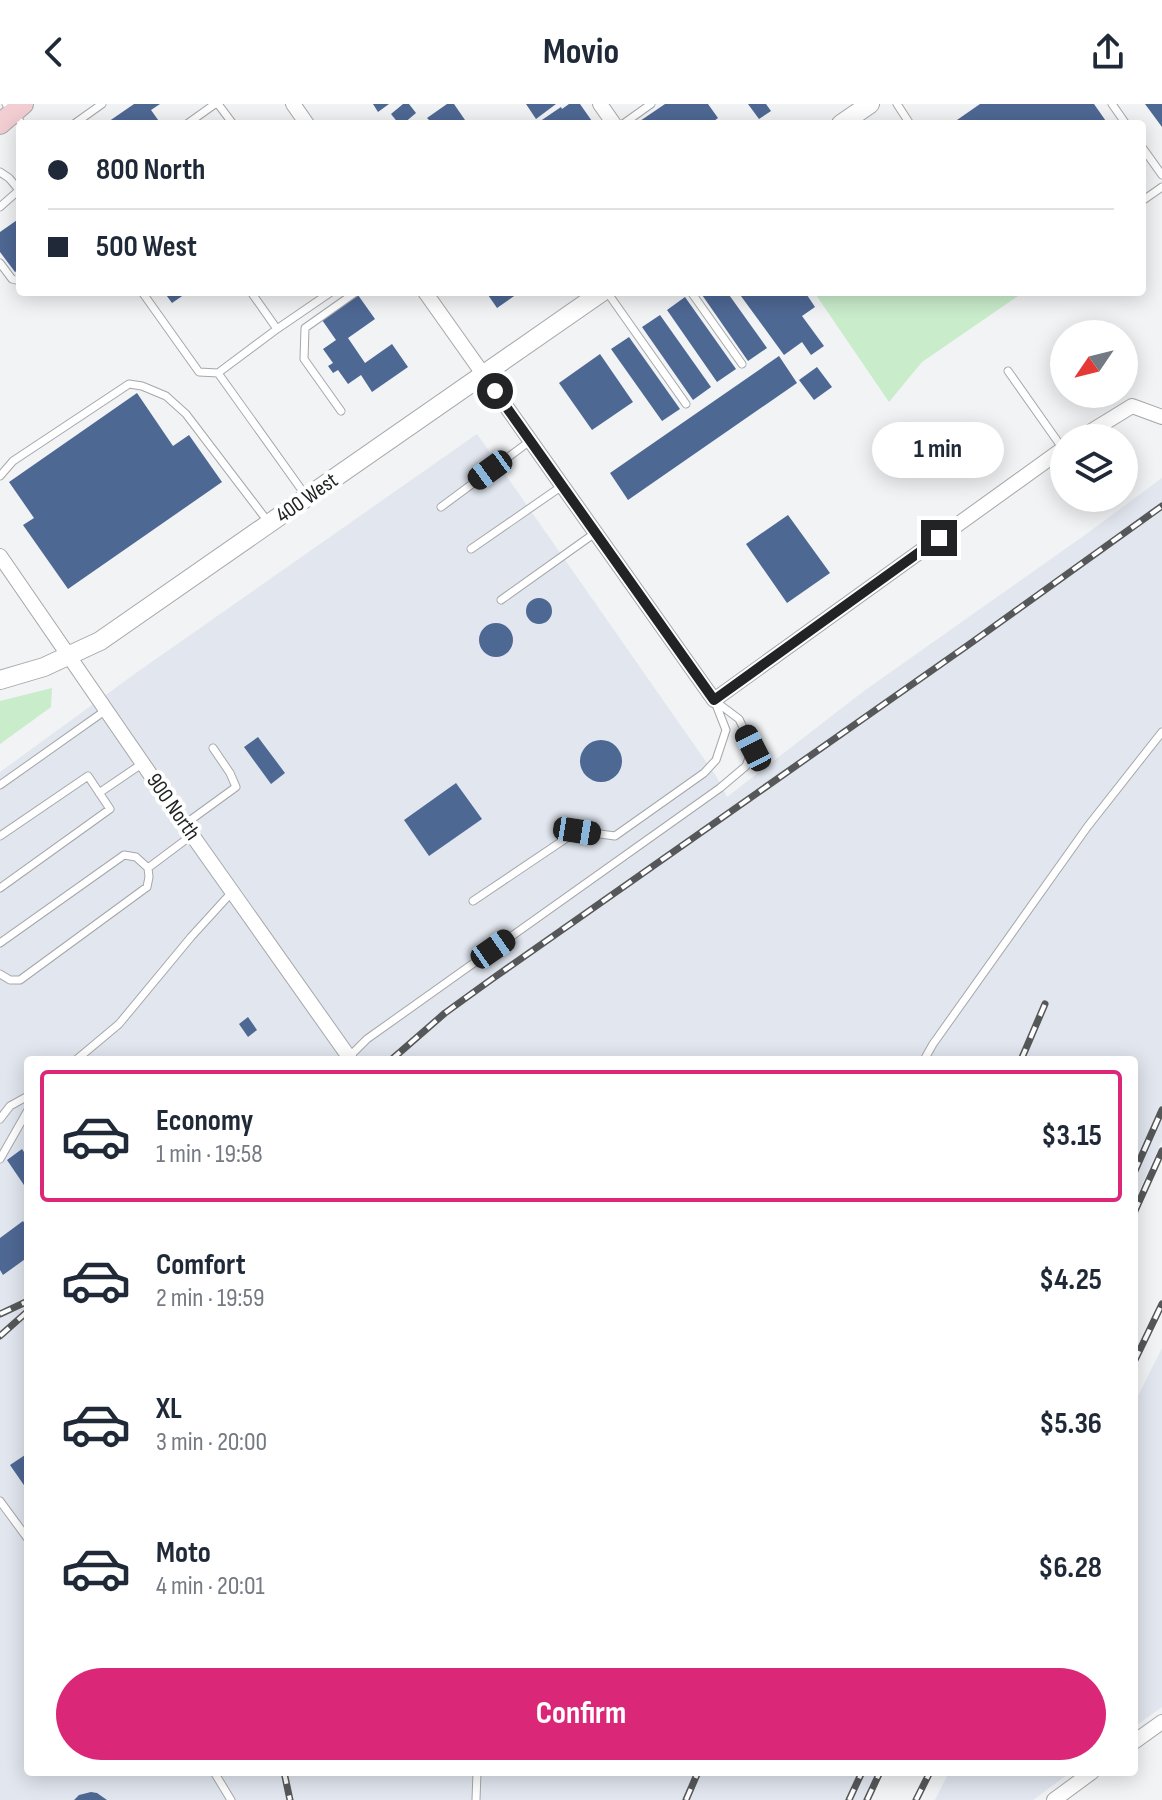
<!DOCTYPE html>
<meta charset="utf-8">
<style>
body{margin:0;font-family:"Sofia Sans Condensed",sans-serif;background:#f6f6f7;color:#1f2937;height:100vh;display:flex;flex-direction:column;font-size:30px;white-space:nowrap}
*{box-sizing:border-box;margin:0}
p{font-size:26px;color:#747a83}
.icon{flex:none;width:44px;height:44px;fill:none;stroke:currentColor;stroke-width:2;stroke-linecap:round;stroke-linejoin:round}
.map{position:relative;flex:1;overflow:hidden}
.side{position:absolute;left:24px;top:952px;width:1114px;height:720px;display:flex;flex-direction:column;background:#fff;border-radius:8px;box-shadow:0 4px 20px #0003}
.side>*{flex:none}
.top-card{position:absolute;left:16px;top:16px;width:1130px;height:176px;border-radius:8px;box-shadow:0 4px 20px #0003;display:grid;align-content:center;height:176px;padding:0 32px;background:#fff}
.needle{width:52px;rotate:235deg}
.tools{position:absolute;left:1050px;top:216px;display:grid;gap:16px}
.tools a{display:grid;place-items:center;width:88px;height:88px;border-radius:50%;background:#fff;box-shadow:0 4px 20px #0003;font-size:40px}
.end{position:absolute;width:36px;height:36px;margin:-18px;border:10px solid #222324;background:#fff;box-shadow:0 0 0 4px #fff}
.from{border-radius:50%}
.bubble{position:absolute;height:56px;border-radius:28px;background:#fff;box-shadow:0 4px 20px #0003;font-size:26px;font-weight:700;line-height:56px;text-align:center}
.car{position:absolute;width:24px;height:48px;margin:-24px -12px;border-radius:10px;box-shadow:0 0 6px 2px #0007;background:linear-gradient(#222 24%,#8ab4d8 0 40%,#222 0 76%,#8ab4d8 0 86%,#222 0)}
.top-card b{display:flex;align-items:center;gap:28px;height:76px;font-size:30px}
.top-card b+b{border-top:2px solid #e0e1e3}
.top-card i{width:20px;height:20px;background:#1f2937}
ul{padding:14px 0 0;list-style:none}
li{display:flex;align-items:center;gap:24px;height:132px;margin:0 16px 12px;padding:0 16px;border:4px solid transparent;border-radius:8px}
li div{flex:1}
li b{display:block;font-size:30px}
li em{font-style:normal;font-weight:700}
li.selected{border-color:#db2777}
li>.icon{width:72px;height:72px;stroke-width:1.5}
.cta{display:flex;gap:16px;margin-top:auto;padding:16px 32px}
.cta a{flex:1;height:92px;border-radius:48px;background:#db2777;color:#fff;font-size:32px;font-weight:700;line-height:92px;text-align:center}
header{display:flex;justify-content:space-between;align-items:center;height:104px;padding:0 32px;background:#fff;font-size:36px;font-weight:700}
.map>svg:first-child{display:block}
.built{fill:#e1e6ef}
.green{fill:#c9eccb}
.building{fill:#4e6894}
.lines{fill:none;stroke-linecap:round;stroke-linejoin:round}
.service-casing{stroke:#a6a7aa;stroke-width:9}
.minor-casing{stroke:#a6a7aa;stroke-width:16}
.tertiary-casing{stroke:#a6a7aa;stroke-width:20}
.secondary-casing{stroke:#a6a7aa;stroke-width:22}
.service{stroke:#fff;stroke-width:7}
.minor{stroke:#fff;stroke-width:14}
.tertiary{stroke:#fff;stroke-width:18}
.secondary{stroke:#f2cdd2;stroke-width:20}
.rail-casing{stroke:#555758;stroke-width:7}
.rail{stroke:#fff;stroke-width:4;stroke-dasharray:12;stroke-linecap:butt}
.route{stroke:#222324;stroke-width:10}
.labels{text-anchor:middle;dominant-baseline:central;stroke-width:8;stroke-linejoin:round;paint-order:stroke}
.street-label{font-size:22px;fill:#222324;stroke:#fff}
</style>
<header><svg class="icon" aria-label="back" viewBox="0 0 24 24"><path d="M15 5l-7 7 7 7"/></svg>Movio<svg class="icon" aria-label="share" viewBox="0 0 24 24"><path d="M12 15V3M7 8l5-5 5 5M5 13v7h14v-7"/></svg></header>
<div class="map">
<svg width="1162" height="1696" viewBox="0 0 1162 1696">
<rect width="100%" height="100%" fill="#f1f3f5"/>
<path class="built" d="M477 330 716 672 727 693 864 587 1085 431 1162 374V1037L1134 1098V956H28V1668H876L864 1696H0V668L136 569Z
M1162 1244V1603L1134 1623V1300Z
M949 1668H1071L1033 1696H935Z"/>
<path class="green" d="M814 188H1020L1021 190 922 258 889 298Z
M52 584 51 603 0 640V597Z"/>
<path class="building" d="M134 0H160L151 6 161 20H105Z
M373 0H389L378 8Z
M403 0H409L416 9 403 20H399L391 10Z
M447 0H454L465 16 459 20H418L423 17 424 19 429 16 427 14Z
M526 0H556L536 15Z
M569 0H580L594 20H536L561 3 562 5Z
M665 0H708L718 14 710 20H642L640 17Z
M748 0H766L771 7 759 15Z
M980 0H1094L1108 20H960L957 16Z
M1145 0H1162V23Z
M20 114V165L15 168 0 148V128Z
M164 188H188L172 199Z
M486 188H520L497 204Z
M700 188H727L767 244 748 257Z
M738 188H805L815 203 802 212 824 242 811 251 802 238 784 251Z
M358 191 375 215 348 234 365 259 392 240 408 263 372 288 361 271 348 280 338 266 333 269 328 262 333 259 323 245 336 236 322 216Z
M685 193 736 265 717 278 667 206Z
M660 211 711 283 693 296 642 223Z
M629 233 680 305 662 317 611 245Z
M600 250 633 298 592 326 559 279Z
M779 252 797 279 628 396 610 369Z
M817 263 832 283 814 296 799 276Z
M137 289 173 342 189 331 222 378 68 485 23 421 34 414 9 378Z
M788 411 830 469 787 499 746 440Z
M526 507a13 13 0 1 1 26 0a13 13 0 1 1-26 0Z
M479 536a17 17 0 1 1 34 0a17 17 0 1 1-34 0Z
M258 633 285 669 271 680 244 643Z
M580 657a21 21 0 1 1 42 0a21 21 0 1 1-42 0Z
M456 679 482 715 429 752 404 716Z
M248 913 257 926 248 933 239 920Z
M22 1045 28 1054V1087L7 1056Z
M23 1117 28 1125V1153L3 1171 0 1166V1134Z
M28 1349V1387L10 1361Z
M91 1688 97 1689 107 1696H74L79 1691Z"/>
<g class="lines">
<g class="service-casing">
<path id="service" d="M6 0 22 20
M218 0 233 20
M897 0 910 20
M1112 0 1126 20
M74 20 102 0
M187 20 215 0
M623 20 651 0
M1142 43 1162 71
M0 68 9 74 20 87
M1142 97 1162 83
M0 103 18 87
M0 159 12 175 20 177
M142 188 199 268 218 269 277 225
M251 188 277 225 331 188
M607 188 686 300
M691 188 742 260
M1008 267 1063 345
M218 269 306 392
M341 307 304 255 305 224 356 188
M0 372 13 357 129 280 142 282 166 292 186 310 269 419
M441 403 530 337
M471 445 562 382
M501 496 595 429
M0 681 106 606
M99 689 143 659
M185 720 236 683 230 669 213 644
M0 732 88 672 110 705 0 784
M148 764 192 731
M473 797 577 727 615 732 704 669 716 656 726 626 715 598
M0 839 124 751 136 753 148 764 149 773 147 783 20 876H10L0 870
M348 954 367 935 720 684 746 662 753 644 739 615 715 597
M76 956 119 920 191 833 232 788
M924 956 933 940 1088 722 1162 628
M0 1015 10 1002 28 992
M0 1055 28 1006
M0 1397 28 1435
M214 1668 231 1696
M476 1696 477 1668"/>
</g>
<g class="minor-casing">
<path id="minor" d="M293 0 307 20
M600 0 614 20
M425 188 714 596 1064 344
M1080 334 1132 302 1162 313
M0 452 192 731 349 953
M1134 1638 1162 1618
M1054 1696 1092 1668"/>
</g>
<g class="tertiary-casing">
<path id="tertiary" d="M841 20 870 0
M0 576 44 563 100 537 602 188"/>
</g>
<g class="secondary-casing">
<path id="secondary" d="M0 20 23 0"/>
</g>
<use href="#service" class="service"/>
<use href="#minor" class="minor"/>
<use href="#tertiary" class="tertiary"/>
<use href="#secondary" class="secondary"/>
<g class="rail-casing">
<path id="rail" d="M391 956 445 909 492 875 971 539 1162 402
M1021 956 1045 900
M1134 1069 1162 1006
M1134 1109 1162 1047
M0 1210 28 1197
M0 1232 28 1207
M1134 1258 1162 1200
M284 1668 290 1696
M686 1696 698 1668
M849 1696 862 1668
M867 1696 880 1668
M916 1696 930 1668"/>
</g>
<use href="#rail" class="rail"/>
</g>
<g class="lines">
<path class="route" d="M495 287 714 596 939 434"/>
</g>
<g class="labels">
<g class="street-label">
<text transform="translate(307 394) rotate(-35)">400 West</text>
<text transform="translate(173 703) rotate(55)">900 North</text>
</g>
</g>
</svg>
<div class="tools">
<a><svg class="needle" viewBox="-14 -14 28 28"><path d="M0-13l5 13h-10z" fill="#e53935"/><path d="M0 13l5-13h-10z" fill="#747a83"/></svg></a>
<a><svg class="icon" aria-label="layers" viewBox="0 0 24 24"><path d="M12 4l9 5-9 5-9-5zM3 14l9 5 9-5"/></svg></a>
</div>
<i class="end from" style="left:495px;top:287px"></i>
<i class="end" style="left:939px;top:434px"></i>
<div class="bubble" style="left:872px;top:318px;width:132px">1 min</div>
<i class="car" style="left:490px;top:366px;rotate:234deg"></i>
<i class="car" style="left:753px;top:644px;rotate:333deg"></i>
<i class="car" style="left:577px;top:727px;rotate:99deg"></i>
<i class="car" style="left:493px;top:845px;rotate:55deg"></i>
<div class="top-card">
<b><i class="from"></i>800 North</b>
<b><i></i>500 West</b>
</div>
<section class="side">
<ul>
<li class="selected"><svg class="icon" aria-label="car" viewBox="0 0 24 24"><path d="M5 17H2v-5l4-1 3-4h7l3 4 3 1v5h-3M9 17h6M6 11h13"/><circle cx="7" cy="17" r="2"/><circle cx="17" cy="17" r="2"/></svg><div><b>Economy</b><p>1 min · 19:58</p></div><em>$3.15</em></li>
<li><svg class="icon" aria-label="car" viewBox="0 0 24 24"><path d="M5 17H2v-5l4-1 3-4h7l3 4 3 1v5h-3M9 17h6M6 11h13"/><circle cx="7" cy="17" r="2"/><circle cx="17" cy="17" r="2"/></svg><div><b>Comfort</b><p>2 min · 19:59</p></div><em>$4.25</em></li>
<li><svg class="icon" aria-label="car" viewBox="0 0 24 24"><path d="M5 17H2v-5l4-1 3-4h7l3 4 3 1v5h-3M9 17h6M6 11h13"/><circle cx="7" cy="17" r="2"/><circle cx="17" cy="17" r="2"/></svg><div><b>XL</b><p>3 min · 20:00</p></div><em>$5.36</em></li>
<li><svg class="icon" aria-label="car" viewBox="0 0 24 24"><path d="M5 17H2v-5l4-1 3-4h7l3 4 3 1v5h-3M9 17h6M6 11h13"/><circle cx="7" cy="17" r="2"/><circle cx="17" cy="17" r="2"/></svg><div><b>Moto</b><p>4 min · 20:01</p></div><em>$6.28</em></li>
</ul>
<div class="cta"><a>Confirm</a></div>
</section>
</div>
